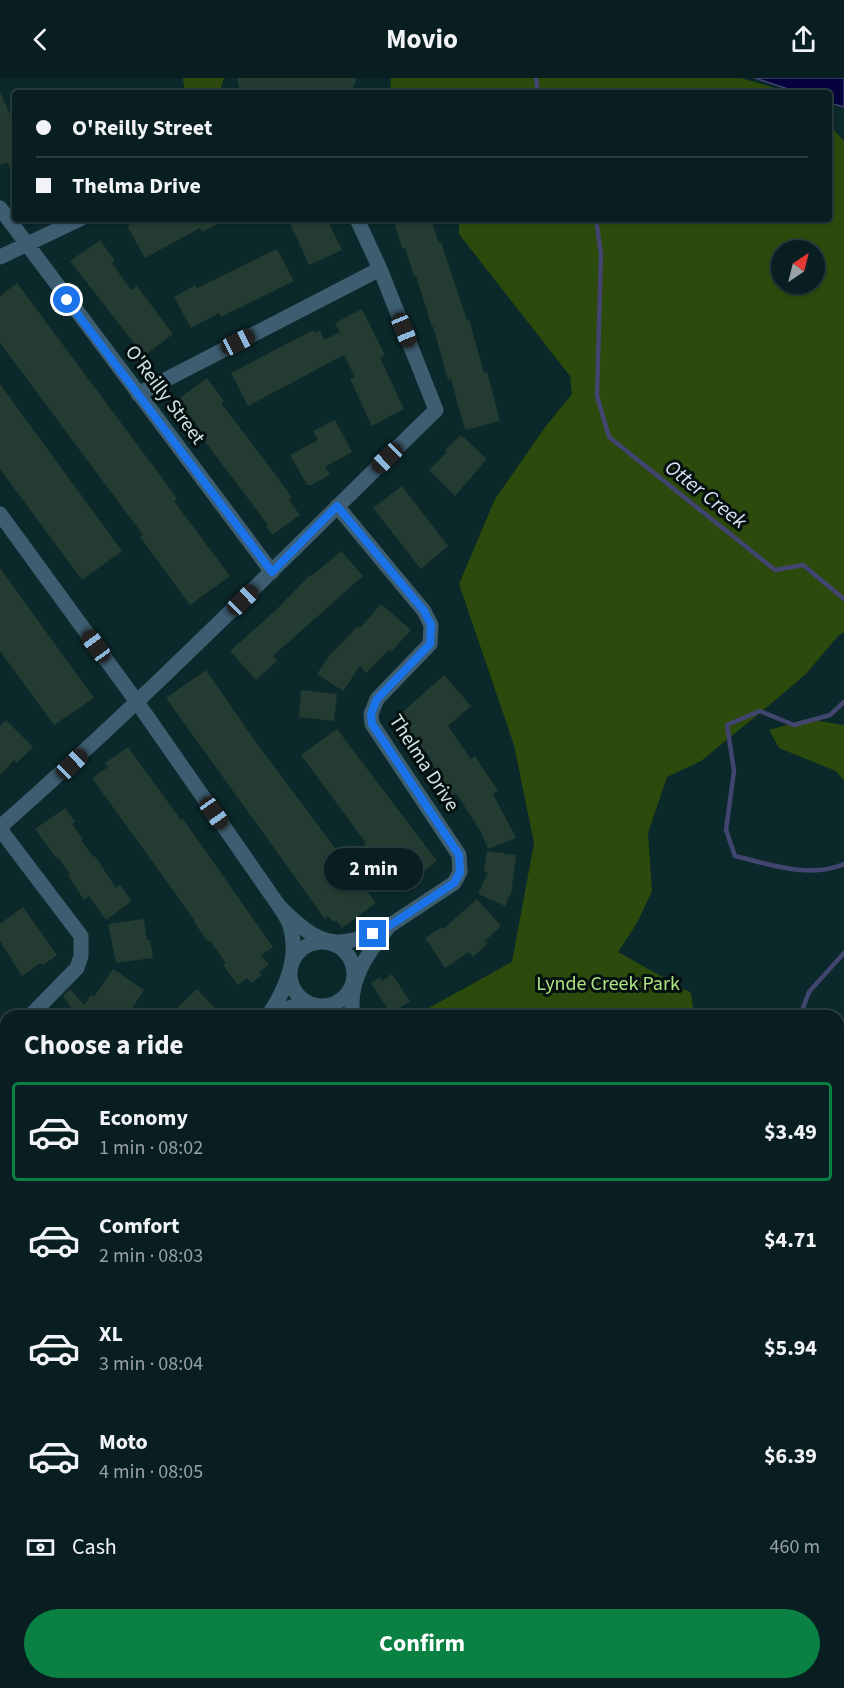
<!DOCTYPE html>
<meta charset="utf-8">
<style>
body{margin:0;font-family:"Source Sans 3",sans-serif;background:#162b2d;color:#f1f3f6;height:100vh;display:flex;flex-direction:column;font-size:22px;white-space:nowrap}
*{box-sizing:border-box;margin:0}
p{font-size:20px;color:#98a2a5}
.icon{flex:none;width:33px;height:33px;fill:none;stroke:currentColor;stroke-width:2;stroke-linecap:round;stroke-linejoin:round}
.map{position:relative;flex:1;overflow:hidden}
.panel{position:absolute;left:0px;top:932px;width:844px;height:680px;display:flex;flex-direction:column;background:#081e20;border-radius:18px 18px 0 0;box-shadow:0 2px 4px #0004,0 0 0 2px #293c3e}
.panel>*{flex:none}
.banner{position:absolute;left:12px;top:12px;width:820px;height:132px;border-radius:6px;box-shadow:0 2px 4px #0004,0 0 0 2px #293c3e;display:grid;align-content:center;height:132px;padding:0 24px;background:#081e20}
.needle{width:39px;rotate:35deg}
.fabs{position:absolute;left:771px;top:162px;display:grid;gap:12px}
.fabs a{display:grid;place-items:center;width:54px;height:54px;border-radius:50%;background:#081e20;box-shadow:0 2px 4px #0004,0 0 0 2px #293c3e;font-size:30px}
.end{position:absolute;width:27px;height:27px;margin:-14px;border:8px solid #1a73e8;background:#fff;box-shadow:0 0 0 3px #fff}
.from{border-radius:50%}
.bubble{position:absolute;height:42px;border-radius:21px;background:#081e20;box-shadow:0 2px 4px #0004,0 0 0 2px #293c3e;font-size:20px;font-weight:700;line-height:42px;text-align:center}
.car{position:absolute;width:18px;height:36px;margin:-18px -9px;border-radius:8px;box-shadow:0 0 4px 2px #0007;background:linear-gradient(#222 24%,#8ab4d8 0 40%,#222 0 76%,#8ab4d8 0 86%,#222 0)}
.banner b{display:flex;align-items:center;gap:21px;height:57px;font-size:22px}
.banner b+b{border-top:2px solid #293c3e}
.banner i{width:15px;height:15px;background:#f1f3f6}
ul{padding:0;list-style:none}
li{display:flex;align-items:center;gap:18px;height:99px;margin:0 12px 9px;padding:0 12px;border:3px solid transparent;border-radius:6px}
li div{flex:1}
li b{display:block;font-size:22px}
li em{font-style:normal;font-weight:700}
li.current{border-color:#0b8043}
li>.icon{width:54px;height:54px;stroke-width:1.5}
h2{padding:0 24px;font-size:27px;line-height:72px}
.pay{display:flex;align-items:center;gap:15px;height:66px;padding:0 24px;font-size:22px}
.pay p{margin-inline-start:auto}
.action{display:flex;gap:12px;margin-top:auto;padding:12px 24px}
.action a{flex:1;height:69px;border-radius:36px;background:#0b8043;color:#fff;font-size:24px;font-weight:700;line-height:69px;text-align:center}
header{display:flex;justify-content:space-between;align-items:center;height:78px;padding:0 24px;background:#081e20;font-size:27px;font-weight:700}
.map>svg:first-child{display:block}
.green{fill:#2b4a0c;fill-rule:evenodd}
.water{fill:#04013d;stroke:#42456f;stroke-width:1.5}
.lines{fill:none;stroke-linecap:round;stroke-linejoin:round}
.stream{stroke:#42456f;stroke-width:4.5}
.building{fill:#233b31}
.minor{stroke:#3d5d70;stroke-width:15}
.major{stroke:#5197be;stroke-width:15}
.route{stroke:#1a73e8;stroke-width:8}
.labels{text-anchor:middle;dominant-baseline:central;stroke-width:6;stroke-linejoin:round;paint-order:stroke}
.street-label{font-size:20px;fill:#d3e3e4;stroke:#040f0f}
.park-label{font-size:20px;fill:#ace483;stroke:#040f0f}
.water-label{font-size:21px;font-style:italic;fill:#d9e0f4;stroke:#040f0f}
</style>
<header><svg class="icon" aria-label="back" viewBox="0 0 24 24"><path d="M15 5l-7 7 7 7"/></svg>Movio<svg class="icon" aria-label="share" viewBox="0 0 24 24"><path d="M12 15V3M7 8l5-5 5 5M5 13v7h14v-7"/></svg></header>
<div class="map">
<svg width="844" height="1610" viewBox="0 0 844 1610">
<rect width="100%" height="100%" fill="#0b282a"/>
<path class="green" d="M183 0H224C224 1 221 9 221 10 213 20 192 15 184 9Z
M391 0H741L792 15H390Z
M830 48 844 63V554L838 558 806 596 761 634 701 683 667 699 648 755 652 813 637 845 618 874 691 915 694 937H416L512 884 534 765 514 667 459 506 495 421 546 348 572 316 570 298 459 156V141H830ZM782 172H814V206H782Z
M807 641 844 647V703L836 693 779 670 769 652Z
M838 1126 844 1130V1322L838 1318Z"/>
<path class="water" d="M755 0H844V29L830 25V15H800Z
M521 1605H621L619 1610H522Z"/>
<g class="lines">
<path class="stream" d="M536 0 538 15
M596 141 601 176 597 318 609 359 775 492 803 487 844 521
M844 624 830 637 794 647 760 633 727 647 734 693 726 752 735 778C769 786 809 801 844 786
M800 938 809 914 844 875
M838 1007 844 1009"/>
</g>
<path class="building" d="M237 0H357L350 15H240Z
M0 14 11 38 15 36V101L7 84 0 87Z
M140 141H227L202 154 200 150 145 180 127 148Z
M288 141H327L342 172 309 187Z
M415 141H431L439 165 441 164 467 242 469 241 484 295 487 294 500 343 465 352 451 301 448 302 433 248 432 249 416 198H414L405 170H402L395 147Z
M100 162 115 183 112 185 131 212 137 208 173 256 144 278 70 183Z
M277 171 294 203 221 239 219 235 191 250 174 219 196 207 197 210Z
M17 205 177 420 174 423 230 498 190 527 140 459 143 457 0 265V218Z
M362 231 385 277 380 280 404 331 372 348 350 301 355 299 344 277 248 328 231 295 313 252 314 255 320 252 324 262 340 254 335 245Z
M207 300 224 323 221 325 279 401 292 420 289 422 300 437 272 457 266 448 268 447 194 349 197 347 177 322Z
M0 306 122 473 82 502 0 391Z
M335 342 352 374 325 389 330 397 311 407H307L290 377 318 362 313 353Z
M461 357 487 381 455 418 429 392 447 374 445 372Z
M402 408 448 468 421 491 373 430Z
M341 473 363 498 273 578 277 583 256 602 230 573 277 531 310 497 311 498 326 486Z
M0 490 94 620 54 647 0 573Z
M381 526 411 552 391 574 389 572 366 595 360 588 343 613 317 596 330 577 358 548 360 550Z
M206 592 253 660 376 825 342 850 336 842 333 844 328 838 325 841 166 620Z
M444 597 471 628 448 648 471 681 475 678 498 713 493 716 516 760 488 771 481 754 456 715 452 718 429 681 431 680 396 640Z
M301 612 337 616 334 643 299 639Z
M6 642 33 669 17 685 14 682 0 697V648Z
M337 651 437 783 398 812 388 799 397 792 381 771 373 778 364 766 366 765 301 677Z
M128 669 181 742 183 741 273 869 261 877 269 887 259 894 262 897 251 905 247 900 238 907 223 887 226 885 210 863 208 864 194 844 195 843 92 700 108 689 105 685Z
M65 730 75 744 72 746 83 761 81 762 93 779 95 778 116 810 120 807 132 823 106 842 89 818 84 822 72 804 68 797 70 796 58 779 56 780 35 751Z
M487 773 516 777 512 809 513 810 505 828 478 816 488 794 484 793Z
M477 821 501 848 485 863 488 865 473 879 469 874 445 890 425 860 442 849 443 851Z
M23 829 57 877 43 887 40 885 22 898 0 863V846Z
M144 841 147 862H150L153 880 116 885 108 846Z
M113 891 144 912 131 932 126 929 120 938H77L63 918 70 911 84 927 91 917 94 919Z
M392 896 410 923 391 936 371 905 380 899 382 903Z
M197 911 222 938H169Z"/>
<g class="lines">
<path class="minor" d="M0 130 272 494
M0 179 80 141
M138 316 380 191
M337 428 424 533 431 547 430 566 377 621 371 636 372 646 459 777 460 794 454 805 389 848
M0 436 137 624 279 828
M0 749C151 616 292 472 436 332L380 191 357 141
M0 751 81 858V878L77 890 30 938
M290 896a32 32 0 1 1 64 0a32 32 0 1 1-64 0Z
M268 938C285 913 300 879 290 848 288 841 283 834 279 828 320 869 337 874 389 848 368 875 347 902 353 938
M275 938C294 923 314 923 333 938
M0 967 6 961
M0 1066 6 1071
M0 1253 6 1255
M0 1425 6 1427
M325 1610 327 1605"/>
<path class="major" d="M0 1511 6 1513
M226 1605 229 1610
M259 1605 274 1610"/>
</g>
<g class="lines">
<path class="route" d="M67 222 272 494 337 428 424 533 431 547 430 566 377 621 371 636 372 646 459 777 460 794 454 805 389 848 373 856"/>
</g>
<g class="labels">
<g class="street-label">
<text transform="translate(165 317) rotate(53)">O'Reilly Street</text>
<text transform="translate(424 685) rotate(57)">Thelma Drive</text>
</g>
<g class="park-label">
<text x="608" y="906">Lynde Creek Park</text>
</g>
<g class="water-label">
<text transform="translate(706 416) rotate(38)">Otter Creek</text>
</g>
</g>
</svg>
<div class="fabs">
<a><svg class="needle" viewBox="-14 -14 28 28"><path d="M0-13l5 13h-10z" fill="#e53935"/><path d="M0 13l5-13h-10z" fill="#98a2a5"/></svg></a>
</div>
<i class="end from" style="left:67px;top:222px"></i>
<i class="end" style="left:373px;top:856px"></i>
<div class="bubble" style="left:324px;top:770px;width:99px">2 min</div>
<i class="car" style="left:404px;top:252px;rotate:158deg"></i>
<i class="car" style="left:238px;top:264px;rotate:63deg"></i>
<i class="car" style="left:387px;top:380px;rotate:226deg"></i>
<i class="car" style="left:243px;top:522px;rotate:46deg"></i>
<i class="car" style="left:96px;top:568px;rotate:324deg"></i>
<i class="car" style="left:72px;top:686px;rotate:46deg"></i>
<i class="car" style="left:214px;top:735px;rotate:145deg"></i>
<div class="banner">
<b><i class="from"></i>O'Reilly Street</b>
<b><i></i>Thelma Drive</b>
</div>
<section class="panel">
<h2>Choose a ride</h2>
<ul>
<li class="current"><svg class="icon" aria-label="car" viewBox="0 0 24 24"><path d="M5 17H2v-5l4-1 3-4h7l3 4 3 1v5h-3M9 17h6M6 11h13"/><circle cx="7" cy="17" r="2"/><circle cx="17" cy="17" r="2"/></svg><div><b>Economy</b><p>1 min · 08:02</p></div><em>$3.49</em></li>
<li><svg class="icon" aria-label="car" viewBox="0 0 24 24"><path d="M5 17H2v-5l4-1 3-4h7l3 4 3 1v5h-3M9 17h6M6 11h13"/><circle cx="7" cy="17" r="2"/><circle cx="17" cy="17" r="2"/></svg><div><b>Comfort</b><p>2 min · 08:03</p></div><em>$4.71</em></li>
<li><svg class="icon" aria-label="car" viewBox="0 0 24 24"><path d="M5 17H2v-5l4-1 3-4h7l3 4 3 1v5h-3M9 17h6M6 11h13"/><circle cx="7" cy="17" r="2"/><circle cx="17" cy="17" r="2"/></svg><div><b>XL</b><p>3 min · 08:04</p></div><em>$5.94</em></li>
<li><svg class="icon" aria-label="car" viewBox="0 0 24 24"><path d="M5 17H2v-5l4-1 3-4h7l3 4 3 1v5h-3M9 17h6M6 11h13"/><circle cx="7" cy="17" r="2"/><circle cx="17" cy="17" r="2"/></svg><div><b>Moto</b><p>4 min · 08:05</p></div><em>$6.39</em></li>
</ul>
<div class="pay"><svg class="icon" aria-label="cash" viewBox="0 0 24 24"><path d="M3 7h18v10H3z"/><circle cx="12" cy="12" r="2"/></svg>Cash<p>460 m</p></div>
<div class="action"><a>Confirm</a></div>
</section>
</div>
